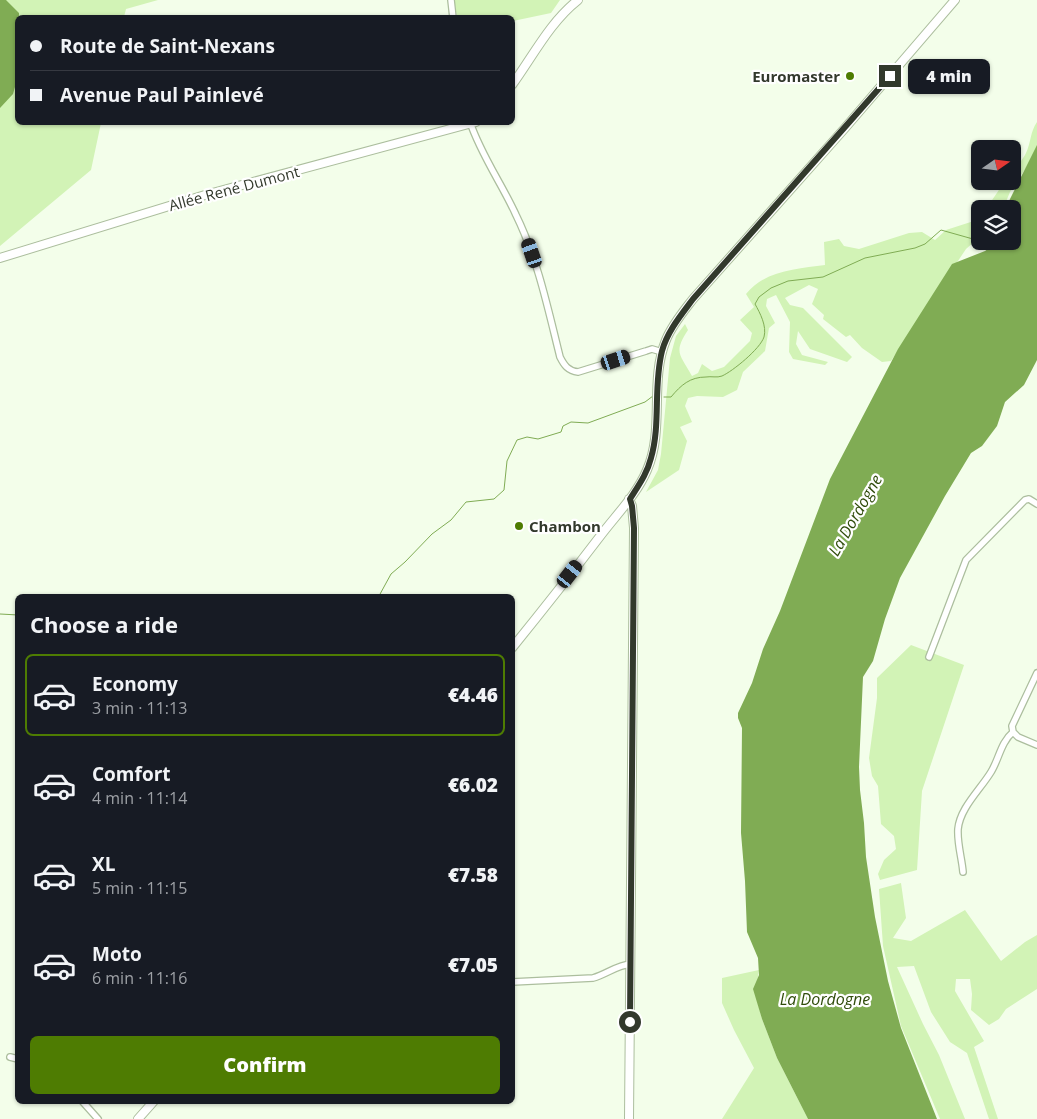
<!DOCTYPE html>
<meta charset="utf-8">
<style>
body{margin:0;font-family:"Open Sans",sans-serif;background:#20242c;color:#f1f3f6;height:100vh;display:flex;flex-direction:column;font-size:19px;white-space:nowrap}
*{box-sizing:border-box;margin:0}
p{font-size:16px;color:#9ea1a6}
.icon{flex:none;width:28px;height:28px;fill:none;stroke:currentColor;stroke-width:2;stroke-linecap:round;stroke-linejoin:round}
.map{position:relative;flex:1;overflow:hidden}
.details{position:absolute;left:15px;top:594px;width:500px;height:510px;display:flex;flex-direction:column;background:#171b24;border-radius:8px;box-shadow:0 1px 4px #0004}
.details>*{flex:none}
.top-card{position:absolute;left:15px;top:15px;width:500px;height:110px;border-radius:8px;box-shadow:0 1px 4px #0004;display:grid;align-content:center;height:110px;padding:0 15px;background:#171b24}
.needle{width:32px;rotate:76deg}
.fabs{position:absolute;left:971px;top:140px;display:grid;gap:10px}
.fabs a{display:grid;place-items:center;width:50px;height:50px;border-radius:8px;background:#171b24;box-shadow:0 1px 4px #0004;font-size:25px}
.end{position:absolute;width:22px;height:22px;margin:-11px;border:6px solid #32392c;background:#fff;box-shadow:0 0 0 2px #fff}
.from{border-radius:50%}
.bubble{position:absolute;height:35px;border-radius:8px;background:#171b24;box-shadow:0 1px 4px #0004;font-size:16px;font-weight:800;line-height:35px;text-align:center}
.car{position:absolute;width:15px;height:30px;margin:-15px -8px;border-radius:6px;box-shadow:0 0 4px 1px #0007;background:linear-gradient(#222 24%,#8ab4d8 0 40%,#222 0 76%,#8ab4d8 0 86%,#222 0)}
.top-card b{display:flex;align-items:center;gap:18px;height:48px;font-size:19px}
.top-card b+b{border-top:1px solid #363941}
.top-card i{width:12px;height:12px;background:#f1f3f6}
ul{padding:0;list-style:none}
li{display:flex;align-items:center;gap:15px;height:82px;margin:0 10px 8px;padding:0 5px;border:2px solid transparent;border-radius:8px}
li div{flex:1}
li b{display:block;font-size:19px}
li em{font-style:normal;font-weight:800}
li.selected{border-color:#4e7c02}
li>.icon{width:45px;height:45px;stroke-width:1.5}
h2{padding:0 15px;font-size:22px;line-height:60px}
.cta{display:flex;gap:10px;margin-top:auto;padding:10px 15px}
.cta a{flex:1;height:58px;border-radius:8px;background:#4e7c02;color:#fff;font-size:20px;font-weight:800;line-height:58px;text-align:center}
.map>svg:first-child{display:block}
.green{fill:#d2f3b6}
.water{fill:#80ac54}
.lines{fill:none;stroke-linecap:round;stroke-linejoin:round}
.stream{stroke:#80ac54;stroke-width:1}
.street-casing{stroke:#acbe9e;stroke-width:8}
.secondary-casing{stroke:#acbe9e;stroke-width:10}
.street{stroke:#fff;stroke-width:5.5}
.secondary{stroke:#fff;stroke-width:8}
.route{stroke:#32392c;stroke-width:6}
.poi-dot{fill:#4e7c02;stroke:#fff;stroke-width:2}
.labels{text-anchor:middle;dominant-baseline:central;stroke-width:4.5;stroke-linejoin:round;paint-order:stroke}
.poi-label{font-size:15px;font-weight:bold;fill:#32392c;stroke:#fff;text-anchor:end}
.street-label{font-size:15px;fill:#32392c;stroke:#fff}
.water-label{font-size:16px;font-style:italic;fill:#304c0b;stroke:#fff}
</style>
<div class="map">
<svg width="1037" height="1119" viewBox="0 0 1037 1119">
<rect width="100%" height="100%" fill="#f3feea"/>
<path class="green" d="M0 0H158L126 9 124 17 18 18V122L101 123 91 170 0 246Z
M454 0H560L551 13 513 21 512 18 457 17Z
M1037 122V151L1010 192 1003 209H986L1005 181H1012C1013 166 1020 165 1026 153 1031 143 1030 132 1037 122Z
M980 219V241H975L966 249 891 361 882 362 862 348 850 335 846 337 823 319 824 315 812 304 818 289 809 285 785 298 790 305 803 308 852 357 847 362 810 349 798 331 796 344 802 355 828 362 825 365 793 359 789 352 790 322 776 295 767 299 766 306 775 323 769 328 765 351 743 372 737 390 723 397 697 396 688 398 685 406 692 422 680 427 687 441 679 470 646 492 658 470 661 454 670 358 676 336 685 324 688 330C673 353 680 354 692 376L698 373 702 364 712 371 724 367 750 341 752 333 740 320 754 307 746 294C765 270 797 269 825 265L824 242 839 239 844 246 859 249 909 233 922 232 935 240 946 230Z
M911 645 964 665 922 791 917 870 880 880 878 874 884 860 896 849 894 836 881 824 878 786 872 776 869 758 877 698V678Z
M901 883 906 918 893 938 911 941 965 910 1001 961 1025 942 1037 935V989L1006 1009 999 1019 989 1025 971 1010 972 994 970 979H956L955 991 984 1041 974 1047 998 1119H989L967 1053 950 1042 931 1012 914 966 897 967 923 1024 939 1055 965 1119H940L901 1026 883 946 879 889Z
M759 970 757 984 754 989 762 1019 777 1058 808 1119H722L754 1068 734 1030 722 1003V978Z"/>
<path class="water" d="M0 0H6L19 13V17L18 18 17 80 13 94 0 108Z
M1037 145V360L1024 385 1005 402 997 426 982 446 971 453 945 496 900 578 885 619 873 661 863 677 859 767 860 790 864 823 866 857 875 917 888 981 901 1028 937 1119H808L777 1058 762 1019 753 989 759 975 758 958 747 932 745 881 741 833 742 728 738 718V713L752 683 763 649 780 611 830 479 898 349 952 264 985 251 999 241H1012V209H1005Z"/>
<g class="lines">
<path class="stream" d="M983 241 996 245
M664 397H671C681 385 690 377 706 377 711 376 717 378 722 376 733 371 760 349 764 337 767 326 760 313 755 304L759 297 771 288 788 281 823 277 865 258 915 248 925 244 941 230 980 241
M379 596 391 574 405 562 432 534 451 520 466 502 494 499 504 490 507 461 517 440 527 437 538 439 561 432 563 426 571 422 588 423 645 402 653 396
M0 614 18 615"/>
<g class="street-casing">
<path id="street" d="M451 0 453 18
M470 122C481 155 502 184 516 215 538 260 548 309 560 357 564 365 568 371 578 372L646 351 652 349 662 352
M929 657 966 560 1025 500 1029 499 1037 504
M1013 732 1012 726 1037 673
M1013 732 1018 737 1037 745
M963 872C962 859 957 843 958 829 960 808 980 790 991 772 999 759 1001 742 1013 732
M512 982 593 978C607 974 617 965 631 964
M10 1057 18 1059
M82 1101 98 1119"/>
</g>
<g class="secondary-casing">
<path id="secondary" d="M512 85C533 56 550 22 578 0
M0 258 205 195 476 122
M629 499 632 506 634 528 629 1119
M512 648C542 611 572 573 601 535 617 514 637 494 647 470 665 429 649 381 666 340 672 325 683 312 693 299L845 128 955 0
M138 1119 154 1101"/>
</g>
<use href="#street" class="street"/>
<use href="#secondary" class="secondary"/>
</g>
<g class="lines">
<path class="route" d="M630 1022 634 528 632 506 630 499C638 486 647 474 651 458 661 424 653 386 662 351 667 332 681 315 693 299L890 76"/>
</g>
<g class="poi-dot">
<circle cx="850" cy="76" r="5"/>
<circle cx="519" cy="526" r="5"/>
</g>
<g class="labels">
<g class="poi-label">
<text x="840" y="76">Euromaster</text>
<text x="529" y="526" text-anchor="start">Chambon</text>
</g>
<g class="street-label">
<text transform="translate(234 188) rotate(-15)">Allée René Dumont</text>
</g>
<g class="water-label">
<text transform="translate(855 515) rotate(-60)">La Dordogne</text>
<text x="825" y="999">La Dordogne</text>
</g>
</g>
</svg>
<div class="fabs">
<a><svg class="needle" viewBox="-14 -14 28 28"><path d="M0-13l5 13h-10z" fill="#e53935"/><path d="M0 13l5-13h-10z" fill="#9ea1a6"/></svg></a>
<a><svg class="icon" aria-label="layers" viewBox="0 0 24 24"><path d="M12 4l9 5-9 5-9-5zM3 14l9 5 9-5"/></svg></a>
</div>
<i class="end from" style="left:630px;top:1022px"></i>
<i class="end" style="left:890px;top:76px"></i>
<div class="bubble" style="left:908px;top:59px;width:82px">4 min</div>
<i class="car" style="left:532px;top:253px;rotate:341deg"></i>
<i class="car" style="left:616px;top:360px;rotate:72deg"></i>
<i class="car" style="left:570px;top:574px;rotate:38deg"></i>
<div class="top-card">
<b><i class="from"></i>Route de Saint-Nexans</b>
<b><i></i>Avenue Paul Painlevé</b>
</div>
<section class="details">
<h2>Choose a ride</h2>
<ul>
<li class="selected"><svg class="icon" aria-label="car" viewBox="0 0 24 24"><path d="M5 17H2v-5l4-1 3-4h7l3 4 3 1v5h-3M9 17h6M6 11h13"/><circle cx="7" cy="17" r="2"/><circle cx="17" cy="17" r="2"/></svg><div><b>Economy</b><p>3 min · 11:13</p></div><em>€4.46</em></li>
<li><svg class="icon" aria-label="car" viewBox="0 0 24 24"><path d="M5 17H2v-5l4-1 3-4h7l3 4 3 1v5h-3M9 17h6M6 11h13"/><circle cx="7" cy="17" r="2"/><circle cx="17" cy="17" r="2"/></svg><div><b>Comfort</b><p>4 min · 11:14</p></div><em>€6.02</em></li>
<li><svg class="icon" aria-label="car" viewBox="0 0 24 24"><path d="M5 17H2v-5l4-1 3-4h7l3 4 3 1v5h-3M9 17h6M6 11h13"/><circle cx="7" cy="17" r="2"/><circle cx="17" cy="17" r="2"/></svg><div><b>XL</b><p>5 min · 11:15</p></div><em>€7.58</em></li>
<li><svg class="icon" aria-label="car" viewBox="0 0 24 24"><path d="M5 17H2v-5l4-1 3-4h7l3 4 3 1v5h-3M9 17h6M6 11h13"/><circle cx="7" cy="17" r="2"/><circle cx="17" cy="17" r="2"/></svg><div><b>Moto</b><p>6 min · 11:16</p></div><em>€7.05</em></li>
</ul>
<div class="cta"><a>Confirm</a></div>
</section>
</div>
